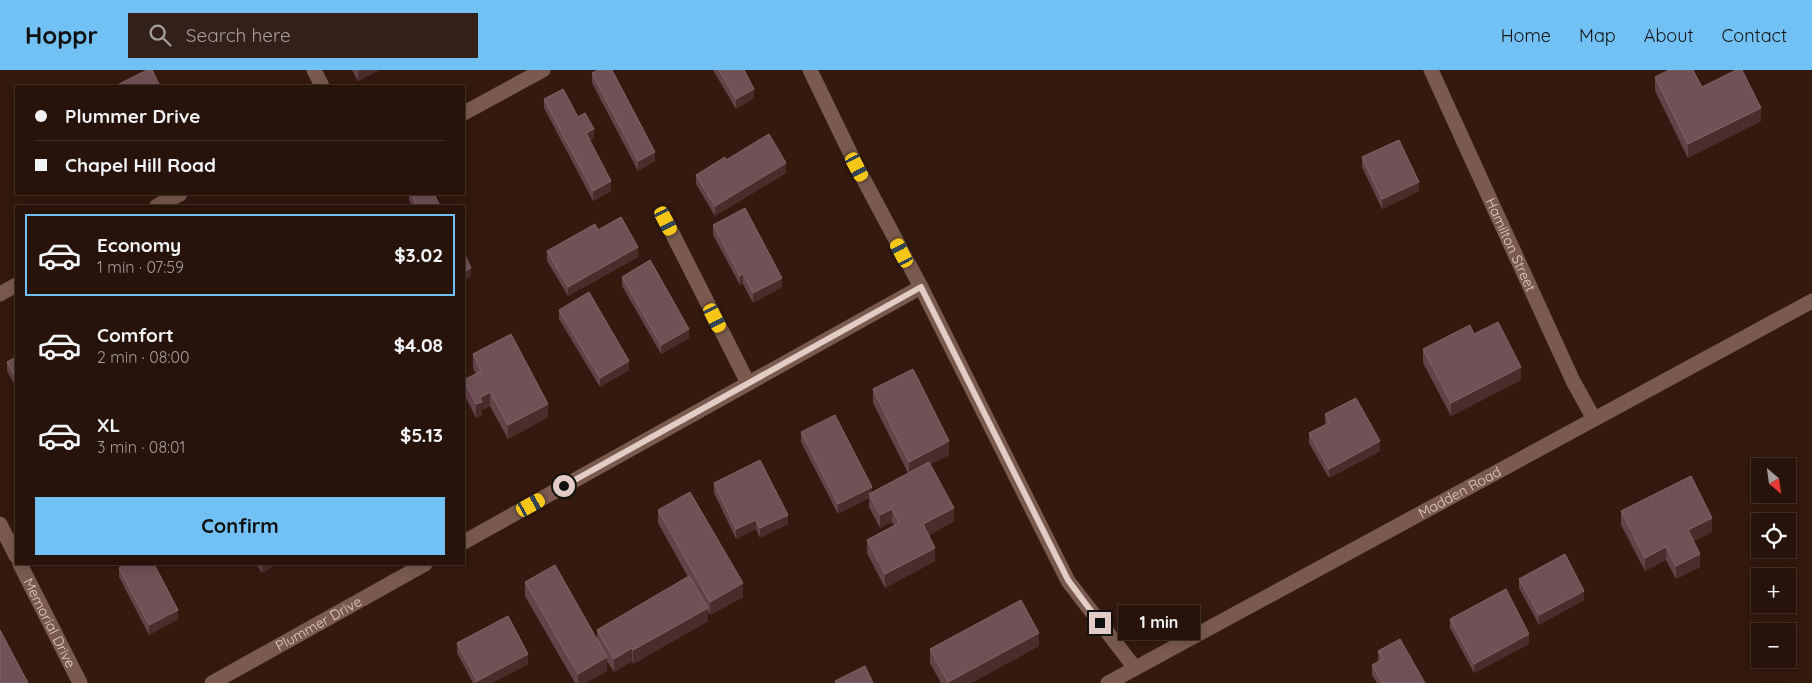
<!DOCTYPE html>
<meta charset="utf-8">
<style>
body{margin:0;font-family:Quicksand,sans-serif;background:#332018;color:#f1f3f6;height:100vh;display:flex;flex-direction:column;font-size:19px;white-space:nowrap}
*{box-sizing:border-box;margin:0}
p{font-size:16px;color:#a49e9c}
.icon{flex:none;width:28px;height:28px;fill:none;stroke:currentColor;stroke-width:2;stroke-linecap:round;stroke-linejoin:round}
.map{position:relative;flex:1;overflow:hidden}
.side{position:absolute;left:15px;top:135px;width:450px;height:360px;display:flex;flex-direction:column;background:#27130a;border-radius:0px;box-shadow:0 2px 12px #0003,0 0 0 1px #43322b}
.side>*{flex:none}
.banner{position:absolute;left:15px;top:15px;width:450px;height:110px;border-radius:0px;box-shadow:0 2px 12px #0003,0 0 0 1px #43322b;display:grid;align-content:center;height:110px;padding:0 20px;background:#27130a}
.needle{width:32px;rotate:151deg}
.buttons{position:absolute;left:1751px;top:388px;display:grid;gap:10px}
.buttons a{display:grid;place-items:center;width:45px;height:45px;border-radius:0px;background:#27130a;box-shadow:0 2px 12px #0003,0 0 0 1px #43322b;font-size:25px}
.end{position:absolute;width:22px;height:22px;margin:-11px;border:6px solid #e1cdc6;background:#111;box-shadow:0 0 0 2px #111}
.from{border-radius:50%}
.bubble{position:absolute;height:35px;border-radius:0px;background:#27130a;box-shadow:0 2px 12px #0003,0 0 0 1px #43322b;font-size:16px;font-weight:700;line-height:35px;text-align:center}
.car{position:absolute;width:15px;height:30px;margin:-15px -8px;border-radius:6px;box-shadow:0 0 4px 1px #0007;background:linear-gradient(#f5c518 24%,#345 0 40%,#f5c518 0 76%,#345 0 86%,#f5c518 0)}
.banner b{display:flex;align-items:center;gap:18px;height:48px;font-size:19px}
.banner b+b{border-top:1px solid #43322b}
.banner i{width:12px;height:12px;background:#f1f3f6}
ul{padding:9px 0 0;list-style:none}
li{display:flex;align-items:center;gap:15px;height:82px;margin:0 10px 8px;padding:0 10px;border:2px solid transparent;border-radius:0px}
li div{flex:1}
li b{display:block;font-size:19px}
li em{font-style:normal;font-weight:700}
li.current{border-color:#72c1f5}
li>.icon{width:45px;height:45px;stroke-width:1.5}
.primary-button{display:flex;gap:10px;margin-top:auto;padding:10px 20px}
.primary-button a{flex:1;height:58px;border-radius:0px;background:#72c1f5;color:#111;font-size:20px;font-weight:700;line-height:58px;text-align:center}
header{display:flex;align-items:center;gap:30px;box-sizing:border-box;height:70px;padding:0 25px;background:#72c1f5;color:#111}
header strong{font-size:24px}
nav{display:flex;gap:28px;margin-inline-start:auto;font-size:18px}
.search{width:350px;height:45px;background:#332018;display:flex;align-items:center;gap:12px;box-sizing:border-box;padding:0 18px;border-radius:0px;color:#a49e9c;font-size:19px}
.map>svg:first-child{display:block}
.lines{fill:none;stroke-linecap:round;stroke-linejoin:round}
.service{stroke:#7a5a4e;stroke-width:15}
.minor{stroke:#7a5a4e;stroke-width:15}
.tertiary{stroke:#7a5a4e;stroke-width:15}
.wall{fill:#634248}
.shaded-wall{fill:#4a2c2b}
.building{fill:#705155;stroke:#826567}
.route{stroke:#e1cdc6;stroke-width:6}
.labels{text-anchor:middle;dominant-baseline:central;stroke-width:5;stroke-linejoin:round;paint-order:stroke}
.street-label{font-size:14px;fill:#e1cdc6;stroke:#130704}
</style>
<header>
<strong>Hoppr</strong>
<div class="search"><svg class="icon" aria-label="search" viewBox="0 0 24 24"><circle cx="10" cy="10" r="6"/><path d="M15 15l6 6"/></svg>Search here</div>
<nav><a>Home</a><a>Map</a><a>About</a><a>Contact</a></nav>
</header>
<div class="map">
<svg width="1812" height="613" viewBox="0 0 1812 613">
<rect width="100%" height="100%" fill="#34190e"/>
<g class="lines">
<path class="service" d="M666 151 748 313"/>
<g class="minor">
<path d="M314 0 322 16"/>
<path d="M810 0 857 97 921 217 1068 511 1135 598"/>
<path id="s1" d="M1431 0 1573 311 1594 349"/>
<path d="M464 43 543 0"/>
<path d="M157 136 180 124"/>
<path d="M0 224 16 215"/>
<path d="M0 454 16 486"/>
<path d="M464 472 921 217"/>
<path id="s2" d="M20 494 80 613"/>
<path id="s3" d="M212 613 425 494"/>
</g>
<path class="tertiary" id="s4" d="M1108 613 1812 231"/>
</g>
<path class="wall" d="M352 0H379L358 11Z
M713 0H744L754 28 736 39Z
M592 3 655 91 638 101 592 13Z
M1655 7 1702 17 1761 51 1688 88 1655 21Z
M544 29 578 47 594 68 590 70 611 121 593 131 544 38Z
M1362 87 1419 121 1382 139 1362 97Z
M726 90 786 103 715 146 696 114V105Z
M409 124H434L440 136H412L409 130Z
M713 155 782 217 753 233 743 214 740 215 713 165Z
M598 160 638 187 568 226 547 191V181Z
M622 207 689 268 661 284 622 216Z
M559 240 629 300 600 317 559 249Z
M1423 279 1521 310 1451 346 1423 293Z
M473 284 548 347 508 369 490 336 482 340V345L476 348 464 324V310L476 304 473 298Z
M16 287V317L7 301V292Z
M873 319 949 385 930 394 954 451 929 465 935 491 885 518 867 483V470L894 455 892 452 880 458 869 437V428L838 444 801 372V362L872 422 908 403 873 333Z
M1325 344 1380 381 1329 408 1309 373V363L1325 355Z
M714 413 788 454 760 468 756 459 736 469 714 423Z
M658 440 743 527 710 545 708 541V551L633 594 632 591 614 602 607 591V601L586 613H575L525 526V512L597 569V560L688 507 658 453Z
M1621 441 1712 462 1693 471 1700 497 1676 509 1666 490 1645 501 1621 455Z
M256 494H277L262 503Z
M119 498 178 549 149 565 119 507Z
M1519 509 1584 530 1539 555 1519 518Z
M1450 549 1529 574 1474 603 1450 558Z
M457 573 528 594 492 613H473L457 583Z
M1039 576 971 613H941L930 593V579Z
M1378 581 1425 613H1377L1372 605V595L1378 592Z"/>
<path class="shaded-wall" d="M361 0H379L358 11V1Z
M754 19V28L736 39V29Z
M1761 38V51L1688 88V74Z
M594 59V68L586 73V63Z
M655 82V91L638 101V91Z
M786 93V103L715 146V136Z
M611 111V121L593 131V121Z
M1419 112V121L1382 139V129Z
M638 177V187L568 226V217Z
M471 198V207L464 211V202Z
M743 204V214L740 215V206Z
M782 208V217L753 233V223Z
M689 259V268L661 284V275Z
M629 291V300L600 317V308Z
M1521 297V310L1451 346V333Z
M490 322V336L482 340V345L476 348V334L480 328Z
M548 334V347L508 369V355Z
M949 371V385L909 405V392Z
M1380 371V381L1329 408V399Z
M872 417V427L869 424V428L838 444V434Z
M954 438V451L923 468V454Z
M892 439V452L880 458V445Z
M788 445V454L760 468V458Z
M1712 448V462L1688 474V460Z
M756 450V459L736 469V459Z
M1666 477V490L1645 501V488Z
M935 478V491L885 518V504Z
M1700 484V497L1676 509V496Z
M262 494H277L262 503Z
M743 513V527L710 545V532Z
M1584 521V530L1539 555V545Z
M708 538V551L633 594V580Z
M178 540V549L149 565V555Z
M1039 563V576L971 613H948V612Z
M1529 564V574L1474 603V594Z
M632 578V591L614 602V589Z
M528 584V594L492 613H477V611Z
M607 587V601L586 613H578V604Z"/>
<path class="building" d="M147 0H152L160 16H115Z
M598 0H612L655 82 638 91 592 3Z
M719 0H744L754 19 736 29Z
M1669 0H1693L1702 17 1736 0H1742L1761 38 1688 74 1655 7Z
M563 19 578 47 585 43 594 59 586 63 611 111 593 121 544 29Z
M769 64 786 93 715 136 696 105 725 87 726 90Z
M1399 70 1419 112 1382 129 1362 87Z
M411 124H434L440 136H417Z
M745 138 782 208 753 223 743 204 740 206 713 155Z
M621 147 638 177 568 217 547 181 595 154 598 160Z
M464 183 471 198 464 202Z
M650 190 689 259 661 275 622 207Z
M589 222 629 291 600 308 559 240Z
M1498 252 1521 297 1451 333 1423 279 1470 255 1474 264Z
M511 264 548 334 508 355 490 322 480 328 482 332 476 334 464 310 481 301 473 284Z
M16 287V308L7 292Z
M913 299 949 371 909 392 873 319Z
M1356 328 1380 371 1329 399 1309 363 1329 353 1325 344Z
M835 345 872 417 838 434 801 362Z
M760 390 788 445 760 458 756 450 736 459 714 413Z
M929 392 954 438 923 454 935 478 885 504 867 470 899 453 892 439 880 445 869 424Z
M1691 406 1712 448 1688 460 1700 484 1676 496 1666 477 1645 488 1621 441Z
M690 422 743 513 710 532 658 440Z
M1565 484 1584 521 1539 545 1519 509Z
M126 494H154L178 540 149 555 119 498Z
M555 495 607 587 578 604 525 512Z
M689 506 708 538 633 580 632 578 614 589 597 560Z
M1506 519 1529 564 1474 594 1450 549Z
M1021 530 1039 563 948 612 930 579Z
M508 546 528 584 477 611 457 573Z
M0 560 28 613H0Z
M1400 569 1425 613H1382L1372 595 1383 589 1378 581Z
M865 596 873 613H836L835 611Z"/>
<g class="lines">
<path class="route" d="M564 416 921 217 1068 510 1100 553"/>
</g>
<g class="labels">
<g class="street-label">
<text stroke="none"><textPath href="#s1" startOffset="192">Hamilton Street</textPath></text>
<text stroke="none"><textPath href="#s4" startOffset="400">Madden Road</textPath></text>
<text stroke="none"><textPath href="#s2" startOffset="66">Memorial Drive</textPath></text>
<text stroke="none"><textPath href="#s3" startOffset="122">Plummer Drive</textPath></text>
</g>
</g>
</svg>
<div class="buttons">
<a><svg class="needle" viewBox="-14 -14 28 28"><path d="M0-13l5 13h-10z" fill="#e53935"/><path d="M0 13l5-13h-10z" fill="#a49e9c"/></svg></a>
<a><svg class="icon" aria-label="locate" viewBox="0 0 24 24"><circle cx="12" cy="12" r="6"/><path d="M12 2v4M12 18v4M2 12h4M18 12h4"/></svg></a>
<a>+</a>
<a>−</a>
</div>
<i class="end from" style="left:564px;top:416px"></i>
<i class="end" style="left:1100px;top:553px"></i>
<div class="bubble" style="left:1118px;top:535px;width:82px">1 min</div>
<i class="car" style="left:857px;top:97px;rotate:152deg"></i>
<i class="car" style="left:666px;top:151px;rotate:153deg"></i>
<i class="car" style="left:902px;top:183px;rotate:332deg"></i>
<i class="car" style="left:715px;top:248px;rotate:153deg"></i>
<i class="car" style="left:531px;top:435px;rotate:61deg"></i>
<div class="banner">
<b><i class="from"></i>Plummer Drive</b>
<b><i></i>Chapel Hill Road</b>
</div>
<section class="side">
<ul>
<li class="current"><svg class="icon" aria-label="car" viewBox="0 0 24 24"><path d="M5 17H2v-5l4-1 3-4h7l3 4 3 1v5h-3M9 17h6M6 11h13"/><circle cx="7" cy="17" r="2"/><circle cx="17" cy="17" r="2"/></svg><div><b>Economy</b><p>1 min · 07:59</p></div><em>$3.02</em></li>
<li><svg class="icon" aria-label="car" viewBox="0 0 24 24"><path d="M5 17H2v-5l4-1 3-4h7l3 4 3 1v5h-3M9 17h6M6 11h13"/><circle cx="7" cy="17" r="2"/><circle cx="17" cy="17" r="2"/></svg><div><b>Comfort</b><p>2 min · 08:00</p></div><em>$4.08</em></li>
<li><svg class="icon" aria-label="car" viewBox="0 0 24 24"><path d="M5 17H2v-5l4-1 3-4h7l3 4 3 1v5h-3M9 17h6M6 11h13"/><circle cx="7" cy="17" r="2"/><circle cx="17" cy="17" r="2"/></svg><div><b>XL</b><p>3 min · 08:01</p></div><em>$5.13</em></li>
</ul>
<div class="primary-button"><a>Confirm</a></div>
</section>
</div>
